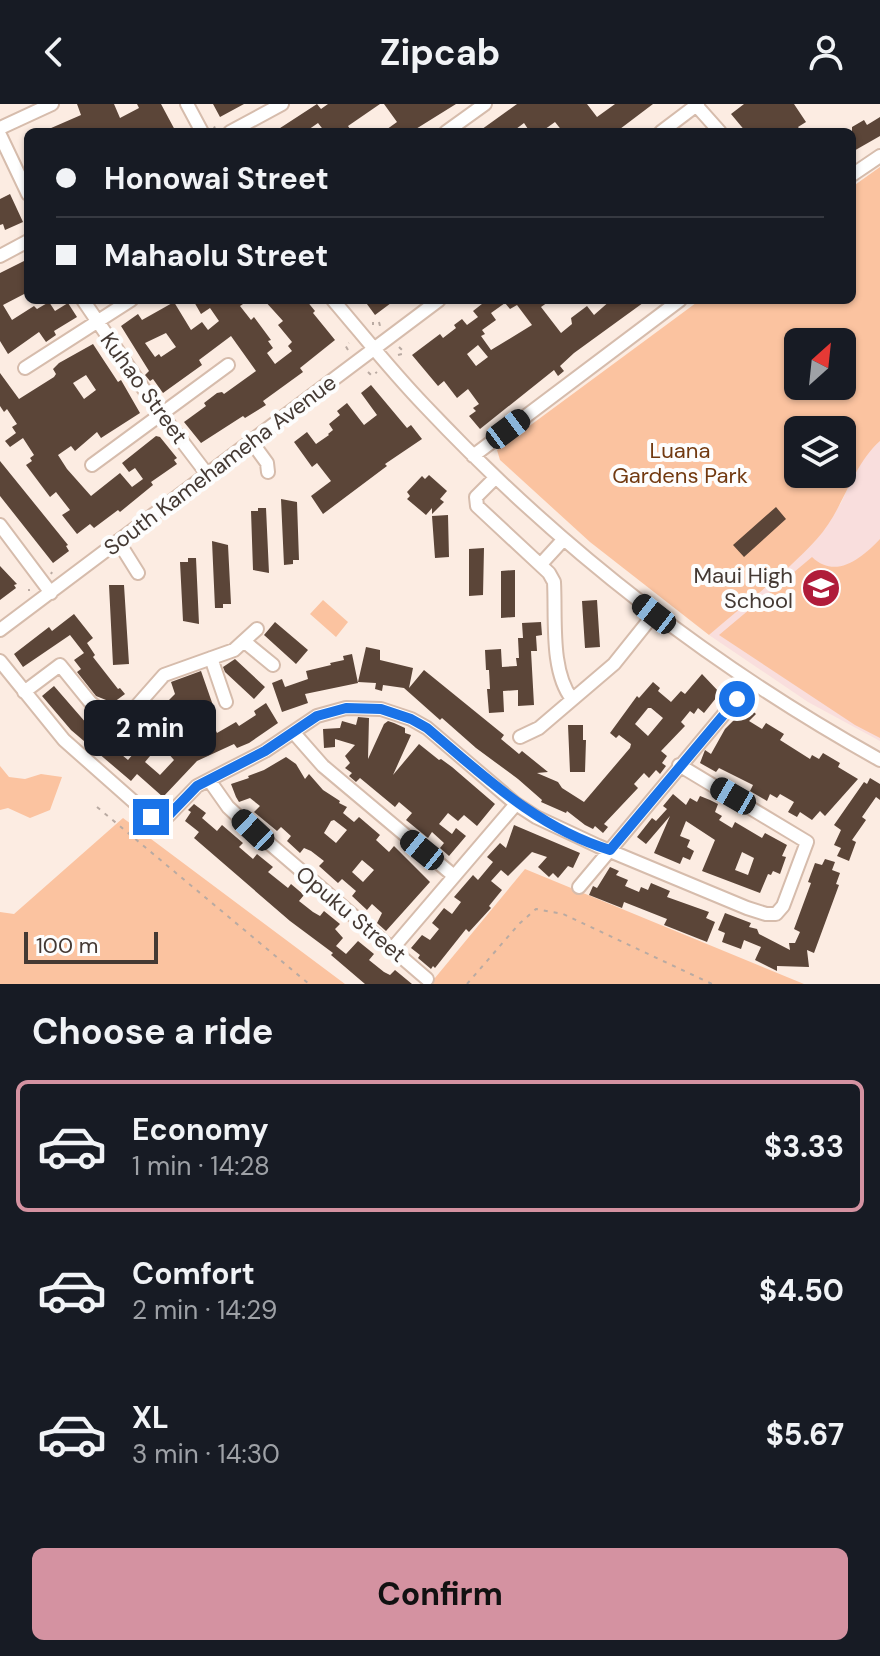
<!DOCTYPE html>
<meta charset="utf-8">
<style>
body{margin:0;font-family:"DM Sans",sans-serif;background:#20242c;color:#f1f3f6;height:100vh;display:flex;flex-direction:column;font-size:30px;white-space:nowrap}
*{box-sizing:border-box;margin:0}
p{font-size:26px;color:#9ea1a6}
.icon{flex:none;width:44px;height:44px;fill:none;stroke:currentColor;stroke-width:2;stroke-linecap:round;stroke-linejoin:round}
.map{position:relative;height:880px;overflow:hidden}
.sheet{display:flex;flex-direction:column;background:#171b24;flex:1}
.sheet>*{flex:none}
.banner{position:absolute;left:24px;top:24px;width:832px;height:176px;border-radius:12px;box-shadow:0 2px 6px #0004;display:grid;align-content:center;height:176px;padding:0 32px;background:#171b24}
.needle{width:52px;rotate:27deg}
.fabs{position:absolute;left:784px;top:224px;display:grid;gap:16px}
.fabs a{display:grid;place-items:center;width:72px;height:72px;border-radius:12px;background:#171b24;box-shadow:0 2px 6px #0004;font-size:40px}
.scale{position:absolute;left:24px;bottom:20px;width:134px;box-sizing:border-box;padding-left:8px;border:4px solid #443933;border-top:0;font-size:22px;line-height:28px;white-space:nowrap;color:#443933;-webkit-text-stroke:6px #fdfdfd;paint-order:stroke}
.end{position:absolute;width:36px;height:36px;margin:-18px;border:10px solid #1a73e8;background:#fff;box-shadow:0 0 0 4px #fff}
.from{border-radius:50%}
.bubble{position:absolute;height:56px;border-radius:12px;background:#171b24;box-shadow:0 2px 6px #0004;font-size:26px;font-weight:700;line-height:56px;text-align:center}
.car{position:absolute;width:24px;height:48px;margin:-24px -12px;border-radius:10px;box-shadow:0 0 6px 2px #0007;background:linear-gradient(#222 24%,#8ab4d8 0 40%,#222 0 76%,#8ab4d8 0 86%,#222 0)}
.banner b{display:flex;align-items:center;gap:28px;height:76px;font-size:30px}
.banner b+b{border-top:2px solid #363941}
.banner i{width:20px;height:20px;background:#f1f3f6}
ul{padding:0;list-style:none}
li{display:flex;align-items:center;gap:24px;height:132px;margin:0 16px 12px;padding:0 16px;border:4px solid transparent;border-radius:12px}
li div{flex:1}
li b{display:block;font-size:30px}
li em{font-style:normal;font-weight:700}
li.current{border-color:#d492a1}
li>.icon{width:72px;height:72px;stroke-width:1.5}
h2{padding:0 32px;font-size:36px;line-height:96px}
.action{display:flex;gap:16px;margin-top:auto;padding:16px 32px}
.action a{flex:1;height:92px;border-radius:12px;background:#d492a1;color:#111;font-size:32px;font-weight:700;line-height:92px;text-align:center}
header{display:flex;justify-content:space-between;align-items:center;height:104px;padding:0 32px;background:#171b24;font-size:36px;font-weight:700}
.map>svg:first-child{display:block}
.education{fill:#f9dedd}
.green{fill:#fbc3a0;fill-rule:evenodd}
.building{fill:#5b4538;fill-rule:evenodd}
.lines{fill:none;stroke-linecap:round;stroke-linejoin:round}
.minor-casing{stroke:#d6bcac;stroke-width:16}
.path{stroke:#b9aaa2;stroke-width:2;stroke-dasharray:4 6;stroke-linecap:butt}
.minor{stroke:#fff;stroke-width:12}
.route{stroke:#1a73e8;stroke-width:10}
.labels{text-anchor:middle;dominant-baseline:central;stroke-width:8;stroke-linejoin:round;paint-order:stroke}
.street-label{font-size:22px;fill:#443933;stroke:#fdfdfd}
.park-label{font-size:22px;fill:#723a11;stroke:#fdfdfd}
.poi-label{font-size:22px;fill:#443933;stroke:#fdfdfd;text-anchor:end}
</style>
<header><svg class="icon" aria-label="back" viewBox="0 0 24 24"><path d="M15 5l-7 7 7 7"/></svg>Zipcab<svg class="icon" aria-label="person" viewBox="0 0 24 24"><circle cx="12" cy="8" r="4"/><path d="M4 21q1-7 8-7t8 7"/></svg></header>
<div class="map">
<svg width="880" height="880" viewBox="0 0 880 880">
<rect width="100%" height="100%" fill="#fcece2"/>
<path class="education" d="M880 337V637L808 598 709 531 816 436 841 399 857 364 868 348Z"/>
<path class="green" d="M880 63V337C850 364 844 406 816 436 785 470 743 501 709 531L590 438 500 356 497 346 700 196H852V83ZM798 238H842V282H798ZM798 326H842V370H798Z
M880 435V634L855 621 719 531 812 453C836 476 862 454 880 435Z
M323 496 348 518 336 533 310 510Z
M0 662 9 673 25 675 41 670 62 673 50 706 30 714 8 704 0 706Z
M123 714 345 880H0V808L14 810Z
M525 765 804 880H430Z"/>
<path class="building" d="M77 0H114L120 14 139 4 137 0H161L176 28H42L81 11Z
M213 0H244L220 13Z
M317 0 321 5 328 0H380L348 22 352 28H325L318 19 305 28H274Z
M384 0H456L411 28H383L397 18Z
M517 0H587L597 13 615 0H653L616 28H563L555 18 541 28H530L524 19 512 28H478Z
M744 0H794L806 18 798 23 802 28H746L731 10Z
M880 13V32L852 48V23L864 16 867 21Z
M10 90 23 118 5 126 3 120 0 121V95Z
M28 155V188L3 201 12 216 34 202 37 205 49 198 55 207 68 199 77 213 54 227 56 231 46 238 39 228 8 250 0 237V169Z
M193 196H239L243 200 240 202 251 216 254 213 271 236 268 237 273 244 267 249 275 260 292 247 288 242 292 238 278 221 283 217 264 196H306L315 207 313 209 335 236 300 264 303 268 263 297 266 301 245 314 243 312 201 339 184 318 206 302 204 299 217 289 222 288 224 290 256 267 231 232 199 256 202 261 163 289 153 275 150 277 145 271 149 267 121 222 138 210 142 216 174 198 191 226 202 218 208 226 219 217 210 204 201 210ZM166 229 176 243 161 253 159 250 155 253 145 239Z
M364 196H395L375 211Z
M487 196H551L541 203 561 229 572 220 571 214 587 202 594 211 611 196H647L574 249 560 262 564 267 558 272 554 266 480 325 469 312 476 307 473 304 479 300 468 285 457 294 444 277 438 282 412 251 440 230 443 234 456 224 454 221 462 215 467 221 478 213 473 207ZM505 199 510 205 517 201 532 221 491 246 481 232 485 230 482 226 496 216 491 209ZM478 241 488 253 476 262 467 250Z
M93 240 118 278 121 276 140 309 101 334 97 328 75 347 71 342 58 351 67 365 91 392 120 369 132 383 143 375 135 364 129 368 122 359 156 332 160 333 177 354 174 356 177 360 151 378 153 381 120 408 118 406 94 424 90 420 77 430 62 411 70 406 56 388 50 393 26 361 32 357 30 354 34 351 23 334 10 343 5 337 16 329 12 323 17 320 7 305 4 308 0 302V269L19 295 54 273 56 270 53 265 59 259ZM86 271 96 286 84 295 73 279Z
M371 281 407 324 411 321 422 335 385 360 387 362 323 410 311 392 331 377 317 359 312 363 294 338 307 328 316 340 329 331 328 330 333 326 329 320 340 311 337 307 347 299 364 321 377 311 361 289Z
M0 357 68 441 66 442 69 447 53 459 0 392Z
M429 371 447 387 440 395 444 398 432 410V404L426 411 407 395 410 392 407 388 422 372 425 375Z
M281 395 297 398 299 456H293V460L284 461Z
M776 403 786 415 744 453 733 441Z
M258 404H266L269 469 253 466 251 407H258Z
M448 411 449 453 435 454 432 412Z
M212 437 228 441 231 500H223V504H215Z
M484 444 483 491 469 492V445Z
M188 454H196L199 520 183 517 180 458H188Z
M0 462 17 480 14 481 16 484 0 496Z
M515 466V513L501 514V467Z
M109 481H124L129 560 113 561Z
M597 496 600 543 585 544 582 497Z
M74 510 93 534 87 539 95 551 93 553 118 585 120 584 125 590 110 601 106 596 96 592 77 568 81 565 74 556 84 549 70 531 23 563 14 550 49 523 52 527Z
M275 518 308 546 296 560 264 531Z
M541 518 542 531 536 532 537 547H531L534 601 518 602V586L503 587 504 608 489 609 487 585H490L489 566H486L485 546 501 545 502 563 517 562 516 554H519L518 534H523L522 519Z
M366 543 380 546V556L413 564 409 584 424 566 504 631 501 635 519 650 522 647 548 668 537 669 558 678 562 684 584 698 630 644 631 640 619 631 616 634 610 629 637 592 639 594 653 578 660 584 658 587 671 598 681 587 685 590 702 570 720 589 704 609 698 604 694 610 690 607 681 618 685 622 661 647 667 652 662 659 666 662 660 670 656 666 649 674 644 669 634 680 638 684 604 720 608 723 603 729 595 722 593 725 585 721 567 707 566 709 541 698 542 696 518 675 476 644 442 614 440 616 404 584 383 581 382 587 375 585 376 579 358 578ZM648 604H651L663 614 648 632 635 620Z
M352 550 358 579 305 590 308 599 282 608 272 579 282 575 285 583 308 575 306 567 331 561 330 559 344 556 343 552Z
M235 555 265 583 254 595 225 568 223 563Z
M201 567 216 610 169 626 184 639 215 625 217 629 236 618 239 622 256 611 254 607 266 599 278 619 249 639 237 644 234 640 197 657 163 693 137 670 131 677 71 626 42 592 54 582 87 620 89 618 112 638 110 641 128 656 151 629 143 622 175 590 171 578ZM160 640 174 656 160 671 145 658Z
M749 604 756 610 749 617 762 625 766 619 784 630 780 636 810 655 812 651 819 655 823 649 840 659 838 663 858 675 825 712 820 707 812 716 800 708 797 713 788 708 794 698 780 690 777 694 770 690 767 697 750 687 753 681 719 664 716 668 700 659 705 646 711 650 725 625 745 605 747 607Z
M358 613 369 614 368 655 384 620 388 617 394 619 405 624V629L411 631 393 671 419 640 439 656 441 655 452 663 495 700 477 722 464 711 458 717 448 709 439 720 452 730 456 724 466 732 449 752 440 744 444 739 432 728 428 734 406 716 412 709 399 698 395 703 360 674 356 678 349 672 352 669 345 664 350 659 345 652 355 641 335 635V643L324 644 323 625 340 624 342 617 356 621Z
M568 621H583V636H586L585 668H570Z
M286 653 296 660 305 675 309 670 323 686 340 697 339 699 347 703 343 709 354 718 359 713 380 731 376 736 389 748 394 742 430 778 386 827 377 819 382 809 372 800 367 806 352 792 356 787 342 775 338 779 319 762 324 757 311 747 304 744 300 749 287 737 291 732 281 723 277 727 254 708 260 702 250 694 239 698 236 693 231 680 249 674 248 672 264 666ZM334 716 347 726 336 739 324 729 331 717ZM362 756 374 766 363 778 352 768Z
M870 674 880 680V696L876 693 862 713 866 716 852 736 856 738 849 757 837 752 841 744 834 741 841 726 834 721 864 678 867 680Z
M673 690 686 701 690 694 697 698 700 692 710 696 718 700 715 708 722 712 719 716 732 724 735 718 762 734 765 729 787 741 782 752 786 753 780 770 773 767 771 771 768 770 760 789 702 767 715 736 686 717 680 732 690 736 687 743 694 747 690 756 683 753 680 760 654 749 670 712 646 740 637 733 652 714 656 717 667 705 663 702ZM742 748 754 754 748 771 735 766Z
M194 700 206 709 202 714 217 727 222 721 243 739 239 743 253 755 257 750 273 763 268 768 288 784 291 780 304 791 299 797 313 808 320 812 324 807 340 820 335 825 343 834 336 842 346 850 358 837 374 850 369 856 384 868 390 871 395 866 412 880H365L331 851 333 849 290 817 194 734 199 728 185 717 191 708 188 706Z
M514 721 580 749 573 764 568 762 558 774 553 769 549 773 538 763 547 753 532 748 508 772 501 766 491 777 502 786 489 802 491 804 469 828 466 825 435 864 433 862 431 865 418 854 420 851 411 844 422 831 430 836 439 825 432 819 444 804 452 810 461 798 454 793 473 771 478 776 493 758 487 753 500 739 506 744Z
M825 755 835 758 832 766 840 769 836 780 839 781 814 849 807 846 809 863 777 862V867L755 856 761 843 744 836 741 845 722 838 725 829 718 826 725 809 751 819 749 823 757 825 759 830 790 846 789 839H795L800 828 794 825 811 779 808 778 815 759 822 761Z
M610 763 619 767 616 771 628 776 625 782 639 788 641 783 648 786 651 779 670 787 667 793 709 808 706 814 715 818 707 838 664 821 667 815 624 798 622 804 589 791 593 782 597 784Z"/>
<g class="lines">
<g class="minor-casing">
<path id="minor" d="M187 0 202 28
M695 0 720 28
M0 24 52 0
M230 28 282 0
M446 28 485 0
M661 28 698 0
M0 31 28 90
M852 71 880 52
M0 152 28 137
M83 196 156 303 207 370
M333 196C363 231 392 268 425 302 558 443 711 562 880 656
M25 264 131 196
M251 337 267 359 268 368
M473 352 680 196
M92 361 228 261
M495 374 476 393 477 402 549 469 554 478C556 514 550 567 572 595
M0 421 51 489
M118 437 138 469
M541 460 563 436
M0 526 439 196
M245 538 273 561
M211 554 226 598
M0 557 64 636 151 713 168 712 197 682 265 647 317 612 346 604 381 605 411 615 427 624 516 700 536 713 598 742 747 804 766 810H776L783 802 807 738 679 661
M24 588 60 561 90 598 119 622 164 571 234 546 257 525
M294 629 323 662 454 772
M520 633 539 624 614 560 654 510
M209 676 228 703 241 715 427 875
M579 783 751 578
M392 845 516 700"/>
</g>
<path class="path" d="M213 26 217 19
M379 218 380 222
M373 221V218
M399 243 403 247
M348 246 345 241 349 239
M398 251 402 250
M368 268 372 272 377 268
M51 470 52 468
M28 486H30
M97 703 309 880
M467 880 519 820 536 805 563 810 712 880"/>
<use href="#minor" class="minor"/>
</g>
<g class="lines">
<path class="route" d="M151 713 168 712 197 682 265 647 317 612 346 604 381 605 411 615 427 624C484 672 537 724 610 746L737 595"/>
</g>
<defs>
<g id="school-disc" transform="scale(2)"><circle r="9.5" fill="#b01c3a" stroke="#fdfdfd"/><path d="M0-5L7-2L0 1L-7-2ZM-4 1L0 2.5L4 1V4Q0 6-4 4Z" fill="#fff"/></g>
</defs>
<g fill-rule="evenodd">
<use href="#school-disc" x="821" y="484"/>
</g>
<g class="labels">
<g class="street-label">
<text transform="translate(144 284) rotate(54)">Kuhao Street</text>
<text transform="translate(220 361) rotate(-37)">South Kamehameha Avenue</text>
<text transform="translate(351 810) rotate(40)">Opuku Street</text>
</g>
<g class="park-label">
<text x="680" y="346">Luana<tspan x="680" dy="25">Gardens Park</tspan></text>
</g>
<g class="poi-label">
<text x="793" y="471">Maui High<tspan x="793" dy="25">School</tspan></text>
</g>
</g>
</svg>
<div class="fabs">
<a><svg class="needle" viewBox="-14 -14 28 28"><path d="M0-13l5 13h-10z" fill="#e53935"/><path d="M0 13l5-13h-10z" fill="#9ea1a6"/></svg></a>
<a><svg class="icon" aria-label="layers" viewBox="0 0 24 24"><path d="M12 4l9 5-9 5-9-5zM3 14l9 5 9-5"/></svg></a>
</div>
<div class="scale">100 m</div>
<i class="end from" style="left:737px;top:595px"></i>
<i class="end" style="left:151px;top:713px"></i>
<div class="bubble" style="left:84px;top:596px;width:132px">2 min</div>
<i class="car" style="left:508px;top:325px;rotate:53deg"></i>
<i class="car" style="left:654px;top:510px;rotate:308deg"></i>
<i class="car" style="left:733px;top:692px;rotate:300deg"></i>
<i class="car" style="left:253px;top:726px;rotate:313deg"></i>
<i class="car" style="left:422px;top:746px;rotate:309deg"></i>
<div class="banner">
<b><i class="from"></i>Honowai Street</b>
<b><i></i>Mahaolu Street</b>
</div>
</div>
<section class="sheet">
<h2>Choose a ride</h2>
<ul>
<li class="current"><svg class="icon" aria-label="car" viewBox="0 0 24 24"><path d="M5 17H2v-5l4-1 3-4h7l3 4 3 1v5h-3M9 17h6M6 11h13"/><circle cx="7" cy="17" r="2"/><circle cx="17" cy="17" r="2"/></svg><div><b>Economy</b><p>1 min · 14:28</p></div><em>$3.33</em></li>
<li><svg class="icon" aria-label="car" viewBox="0 0 24 24"><path d="M5 17H2v-5l4-1 3-4h7l3 4 3 1v5h-3M9 17h6M6 11h13"/><circle cx="7" cy="17" r="2"/><circle cx="17" cy="17" r="2"/></svg><div><b>Comfort</b><p>2 min · 14:29</p></div><em>$4.50</em></li>
<li><svg class="icon" aria-label="car" viewBox="0 0 24 24"><path d="M5 17H2v-5l4-1 3-4h7l3 4 3 1v5h-3M9 17h6M6 11h13"/><circle cx="7" cy="17" r="2"/><circle cx="17" cy="17" r="2"/></svg><div><b>XL</b><p>3 min · 14:30</p></div><em>$5.67</em></li>
</ul>
<div class="action"><a>Confirm</a></div>
</section>
